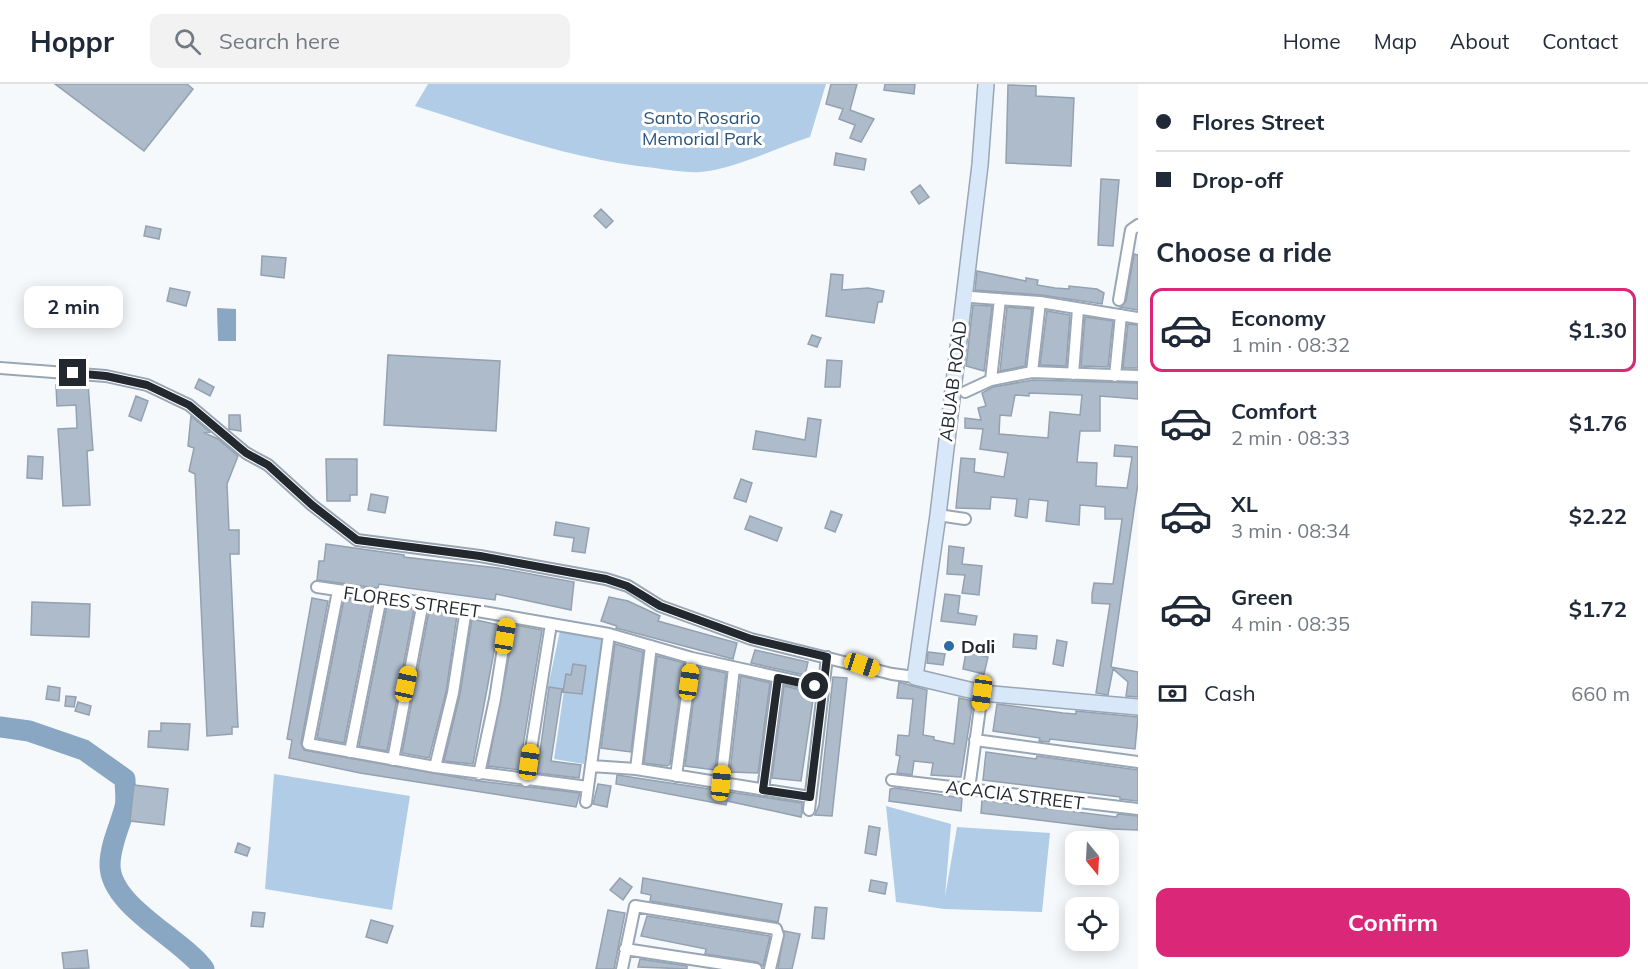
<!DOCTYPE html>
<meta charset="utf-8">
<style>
body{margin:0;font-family:Mulish,sans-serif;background:#f2f2f3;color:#1f2937;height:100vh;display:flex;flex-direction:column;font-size:22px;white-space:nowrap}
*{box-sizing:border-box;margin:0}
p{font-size:20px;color:#747a83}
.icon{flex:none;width:33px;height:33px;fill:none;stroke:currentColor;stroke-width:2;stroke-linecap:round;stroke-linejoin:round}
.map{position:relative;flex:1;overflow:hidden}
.panel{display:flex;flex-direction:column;background:#fff;width:510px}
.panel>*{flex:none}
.guide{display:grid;align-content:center;height:132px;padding:0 18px;background:#fff}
.needle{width:39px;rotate:162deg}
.fabs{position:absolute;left:1065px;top:747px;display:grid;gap:12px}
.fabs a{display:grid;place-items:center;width:54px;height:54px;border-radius:12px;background:#fff;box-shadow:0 3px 15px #0003;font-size:30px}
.end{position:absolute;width:27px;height:27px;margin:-14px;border:8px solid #22282e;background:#fff;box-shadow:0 0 0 3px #fff}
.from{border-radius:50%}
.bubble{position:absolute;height:42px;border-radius:12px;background:#fff;box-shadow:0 3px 15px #0003;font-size:20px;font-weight:700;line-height:42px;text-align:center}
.car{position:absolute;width:18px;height:36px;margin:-18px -9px;border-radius:8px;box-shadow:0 0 4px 2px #0007;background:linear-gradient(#f5c518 24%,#345 0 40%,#f5c518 0 76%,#345 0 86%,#f5c518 0)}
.guide b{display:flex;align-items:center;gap:21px;height:57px;font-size:22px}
.guide b+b{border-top:2px solid #e0e1e3}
.guide i{width:15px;height:15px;background:#1f2937}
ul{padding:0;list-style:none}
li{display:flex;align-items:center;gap:18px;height:84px;margin:0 12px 9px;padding:0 6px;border:3px solid transparent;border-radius:12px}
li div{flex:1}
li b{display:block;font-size:22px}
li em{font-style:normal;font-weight:700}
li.on{border-color:#db2777}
li>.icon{width:54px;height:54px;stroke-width:1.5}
h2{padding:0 18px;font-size:27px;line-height:72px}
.pay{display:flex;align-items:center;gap:15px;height:66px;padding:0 18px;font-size:22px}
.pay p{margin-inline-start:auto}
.primary-button{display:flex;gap:12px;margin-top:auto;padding:12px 18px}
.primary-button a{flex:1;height:69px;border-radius:12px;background:#db2777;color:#fff;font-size:24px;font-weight:700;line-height:69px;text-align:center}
header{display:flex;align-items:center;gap:36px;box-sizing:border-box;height:84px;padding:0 30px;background:#fff;border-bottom:2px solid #e0e1e3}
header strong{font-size:28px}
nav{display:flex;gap:33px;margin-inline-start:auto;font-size:21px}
.search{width:420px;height:54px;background:#f2f2f3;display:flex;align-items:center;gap:15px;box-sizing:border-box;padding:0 21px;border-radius:12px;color:#747a83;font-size:22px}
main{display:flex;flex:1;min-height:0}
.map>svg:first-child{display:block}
.green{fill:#b1cce7}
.water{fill:#89a6c3}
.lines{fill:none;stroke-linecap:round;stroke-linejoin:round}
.river{stroke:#89a6c3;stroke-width:21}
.building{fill:#adbbca;stroke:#93a1b0;stroke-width:1.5;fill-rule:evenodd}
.street-casing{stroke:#98a6b5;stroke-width:14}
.secondary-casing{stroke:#98a6b5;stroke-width:18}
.street{stroke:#fff;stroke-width:10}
.secondary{stroke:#d8e8f8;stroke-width:15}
.route{stroke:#22282e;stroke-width:8}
.poi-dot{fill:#2e6ba2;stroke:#fff;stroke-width:2}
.labels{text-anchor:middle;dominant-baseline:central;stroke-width:6;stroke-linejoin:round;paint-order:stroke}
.park-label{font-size:18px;fill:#28547d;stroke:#fff}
.street-label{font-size:18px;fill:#22282e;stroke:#fff}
.poi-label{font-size:18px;font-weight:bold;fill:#22282e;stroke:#fff;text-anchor:start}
</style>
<header>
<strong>Hoppr</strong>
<div class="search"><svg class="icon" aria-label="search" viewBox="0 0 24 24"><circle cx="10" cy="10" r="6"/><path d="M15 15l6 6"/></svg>Search here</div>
<nav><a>Home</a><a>Map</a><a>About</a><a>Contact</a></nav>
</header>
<main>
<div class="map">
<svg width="1138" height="885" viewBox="0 0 1138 885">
<rect width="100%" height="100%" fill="#f6f9fc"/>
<path class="green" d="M428 0H826L810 53C775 64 738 84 701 88 686 89 669 86 655 84 572 76 494 47 415 22Z
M561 542 604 554 584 680 554 675 564 606 548 603Z
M274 690 410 712 392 826 265 805Z
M886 722 951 740 945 813 957 743 1050 749 1042 828 944 825 896 818Z"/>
<path class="water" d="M217 224 236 225V257H218Z"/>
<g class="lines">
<path class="river" d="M0 643 29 647 84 666 125 695C125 704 127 714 125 723 120 742 110 761 110 781 110 822 181 854 204 885"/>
</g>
<path class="building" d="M55 0H187L193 5 144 67Z
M831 0H857L850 26 874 35 861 58 850 54 855 41 839 35 843 25 826 20Z
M885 0H915L914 10 884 6Z
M1008 1 1036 2V12L1074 14 1071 82 1006 79Z
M836 69 866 75 864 86 834 81Z
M1101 95 1119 96 1113 162 1098 161Z
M920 101 929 113 919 120 911 108Z
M601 125 613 137 606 144 594 132Z
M146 142 161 145 159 155 144 152Z
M1134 170 1138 171V226L1120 223 1126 217Z
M262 172 286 174 284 194 261 191Z
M977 187 1026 197V194L1038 196 1037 201 1055 204 1069 205V202L1097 205 1104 209 1102 220 1041 211 975 206Z
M831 190 843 191 842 206 868 204 884 207 882 218H878L874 239 826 232Z
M170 204 190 208 186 222 167 217Z
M973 221 992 222 984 287 966 282Z
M1007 223 1032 225 1025 282 1000 287Z
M1047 227 1070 231 1066 282 1040 281Z
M1085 233 1113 237 1108 283 1081 282Z
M1128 240 1138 241V284H1123Z
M812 251 821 254 817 263 808 260Z
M388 271 500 277 496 347 384 341Z
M827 276 842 277 840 303H825Z
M199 295 214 303 210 312 195 304Z
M1033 296 1138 299V315L1100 312V347H1080L1077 378 1097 379 1096 402 1127 404 1132 373 1114 372 1115 361 1138 363V399L1111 583 1138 588V613L1126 612 1128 598 1113 585 1108 611 1096 609 1110 520 1092 519V510L1094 499 1113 500 1122 435H1105V423L1080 421 1079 441 1046 437 1048 417 1029 415 1027 434 1015 432 1017 415 991 413 990 425 956 424 961 374 975 375 974 388 1004 393 1008 369 980 365 983 345 965 344V334L981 336 978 324 986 322 982 309 993 303ZM1029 309 1082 311 1080 331 1050 328 1048 354 999 350 1000 331 1011 332 1015 311 1029 312Z
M88 299 93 366 87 367 90 421 63 422 58 345 77 344 76 321 57 322 56 301Z
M136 312 148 317 141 337 129 332Z
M229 331H240L241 347 229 345Z
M191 332 210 348 205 349 218 355 238 372 227 400 229 446H239V470H230L238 643H232V650L207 652 195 390 189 387 194 364 188 362Z
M808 334 821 336 816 373 753 365 756 347 805 356Z
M28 372 43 373 42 395 27 394Z
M326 375H357V411H350V417H327Z
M741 395 752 399 746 418 734 414Z
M371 410 388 413 385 429 368 426Z
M831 427 842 431 835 448 825 444Z
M750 432 782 444 777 457 745 445Z
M556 438 589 444 585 469 572 467 574 454 554 451Z
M326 460 404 471V473L498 484 574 498 571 526 496 510 495 516 379 500 378 504 317 496 319 477H324Z
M949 462 964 464 962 480 982 482 979 511 962 509 965 491 947 490Z
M945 510 960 512 958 529 977 532 975 541 941 537Z
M609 513 628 517 660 532 658 537 737 559 733 575 616 544 617 542 601 537Z
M312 514 328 517 301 659 304 666 478 697 580 709 576 723 360 689 289 674 292 656 287 655Z
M344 515 372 519 344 659 317 654Z
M32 518 90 520 89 553 31 551Z
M387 521 414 525 387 667 359 662Z
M429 527 457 531 446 608 429 674 402 669Z
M472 535 499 541 473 680 444 677 460 610Z
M515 541 542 546 519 686 488 682Z
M1014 550 1037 552 1036 565 1013 563Z
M1057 556 1067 558 1063 582 1053 580Z
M615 560 643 568 631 668 601 664Z
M755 566 808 578 805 591 751 579Z
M928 568 945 570 943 581 927 579Z
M966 568 988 573 984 590 963 585Z
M657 572 684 579 670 680 667 682 644 679Z
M573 580 586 582 582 610 563 608 566 590 571 591Z
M698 583 726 589 715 686 685 682Z
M741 592 770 599 758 689 730 688Z
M833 593 847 594 832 732 815 731 819 721Z
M899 598 927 606 923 651 934 653V656L954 660 959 614 973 617 961 693 931 691 933 679 914 677 912 691 897 689 900 672 896 671 898 651 909 652 913 615 897 614Z
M48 602 60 604 59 617 46 615Z
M784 602 814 609 801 697 772 694Z
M549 603 562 605 551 677 581 681 579 694 537 689Z
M66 612 76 613 74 623 65 622Z
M78 618 91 622 89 631 75 627Z
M997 620 1063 629 1076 630V627L1138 633 1135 665 1050 655 1049 658 1039 657 1040 654 993 647Z
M161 639 190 640 188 666 148 663 149 647H161Z
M986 668 1036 675 1037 672 1138 686V717L1120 715V713L983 696Z
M617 691 802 719V729L801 733 727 717 726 721 616 700Z
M598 700 611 702 607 723 593 720Z
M134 701 168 705 164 741 130 737Z
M895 704 962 714 961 727 889 717 890 705Z
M982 716 1116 733 1118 730 1138 732V746L1111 745 981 729Z
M869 742 880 744 876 771 865 769Z
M238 759 250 764 247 772 235 768Z
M620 794 632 803 623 816 610 806Z
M643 794 782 820 778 838 650 817 651 811 641 809Z
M871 796 887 799 885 810 869 807Z
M815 823 827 824 824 855 812 854Z
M608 826 625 829 614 885H596Z
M253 828 265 829 263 843 251 842Z
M647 832 770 852 763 882 757 878 705 870 706 865 641 852Z
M371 836 393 842 387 859 366 853Z
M784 847 800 850 792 885H778Z
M87 866 89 884 64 885 62 869Z
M640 875 687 882V885L638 883Z"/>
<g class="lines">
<g class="street-casing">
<path id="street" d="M971 213 1040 218 1138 234
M1119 216 1131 146 1138 141
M0 284 106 292 147 301 189 321 246 369 268 381 312 421 357 456 480 472 606 495 628 502 660 522 751 555 892 590 915 593
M1032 288 1040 218
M1073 290 1078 225
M1115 292 1121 231
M991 296 1000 215
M965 308 991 296 1032 288 1138 292
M938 431 965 435
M317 503 466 525 609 550 692 574 823 603
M338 507 308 660 435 683 588 703
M975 656 1138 678
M350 668 381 513
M393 676 423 518
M591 682 636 685 810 713
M435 683 453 609 466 525
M636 685 651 562
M479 690 495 615 508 532
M676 692 692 574
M892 696 1138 725
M526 697 551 540
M721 699 734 584
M969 705 982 609
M763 706 778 594
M586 718 609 550
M809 726 827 573
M625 865 756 885
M622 885 635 822 776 845 778 851 770 885"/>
</g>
<g class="secondary-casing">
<path id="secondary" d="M986 0 980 81 938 431 915 593 982 609 1138 623"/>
</g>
<use href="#street" class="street"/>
<use href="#secondary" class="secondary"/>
</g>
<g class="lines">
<path class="route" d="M73 289 106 292 147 301 189 321 246 369 268 381 312 421 357 456 480 472 606 495 627 502 660 522 751 555 827 573 810 713 763 706 778 594 815 602"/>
</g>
<circle class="poi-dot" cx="949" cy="562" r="6"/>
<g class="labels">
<g class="park-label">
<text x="702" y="33">Santo Rosario<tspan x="702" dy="21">Memorial Park</tspan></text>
</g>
<g class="street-label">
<text transform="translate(953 297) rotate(-83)">ABUAB ROAD</text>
<text transform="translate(412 518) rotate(8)">FLORES STREET</text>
<text transform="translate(1015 711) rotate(7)">ACACIA STREET</text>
</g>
<g class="poi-label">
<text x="961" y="562">Dali</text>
</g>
</g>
</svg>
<div class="fabs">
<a><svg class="needle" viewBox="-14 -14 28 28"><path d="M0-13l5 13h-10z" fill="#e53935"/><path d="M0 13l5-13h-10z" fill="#747a83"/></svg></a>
<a><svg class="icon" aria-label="locate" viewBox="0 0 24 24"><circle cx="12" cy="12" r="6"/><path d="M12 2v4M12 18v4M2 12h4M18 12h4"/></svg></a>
</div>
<i class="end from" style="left:815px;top:602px"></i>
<i class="end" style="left:73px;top:289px"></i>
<div class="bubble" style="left:24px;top:202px;width:99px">2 min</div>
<i class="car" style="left:505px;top:552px;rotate:9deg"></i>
<i class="car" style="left:862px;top:581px;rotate:108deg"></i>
<i class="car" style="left:689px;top:598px;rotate:8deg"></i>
<i class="car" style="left:406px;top:600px;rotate:12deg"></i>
<i class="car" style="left:982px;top:609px;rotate:188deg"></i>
<i class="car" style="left:529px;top:678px;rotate:8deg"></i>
<i class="car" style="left:721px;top:699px;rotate:6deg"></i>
</div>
<section class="panel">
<div class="guide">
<b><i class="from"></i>Flores Street</b>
<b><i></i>Drop-off</b>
</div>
<h2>Choose a ride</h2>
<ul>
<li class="on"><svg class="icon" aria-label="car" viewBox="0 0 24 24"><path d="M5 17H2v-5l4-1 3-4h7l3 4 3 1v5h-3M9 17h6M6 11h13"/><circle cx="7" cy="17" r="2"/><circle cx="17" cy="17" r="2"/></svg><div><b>Economy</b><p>1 min · 08:32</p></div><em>$1.30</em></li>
<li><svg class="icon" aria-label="car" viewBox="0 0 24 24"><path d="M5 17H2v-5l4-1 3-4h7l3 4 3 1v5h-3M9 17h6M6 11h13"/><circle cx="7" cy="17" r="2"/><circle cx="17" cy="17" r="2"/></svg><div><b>Comfort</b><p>2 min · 08:33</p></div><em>$1.76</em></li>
<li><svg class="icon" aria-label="car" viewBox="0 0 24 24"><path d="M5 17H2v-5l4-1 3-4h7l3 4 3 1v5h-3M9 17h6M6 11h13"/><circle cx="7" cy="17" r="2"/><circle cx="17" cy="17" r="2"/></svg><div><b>XL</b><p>3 min · 08:34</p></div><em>$2.22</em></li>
<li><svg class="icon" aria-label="car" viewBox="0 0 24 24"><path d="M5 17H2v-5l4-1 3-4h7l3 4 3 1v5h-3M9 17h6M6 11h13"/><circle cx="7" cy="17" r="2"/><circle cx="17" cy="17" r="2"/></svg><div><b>Green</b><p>4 min · 08:35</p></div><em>$1.72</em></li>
</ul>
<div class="pay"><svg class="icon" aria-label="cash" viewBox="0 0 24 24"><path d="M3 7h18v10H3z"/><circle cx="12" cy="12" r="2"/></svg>Cash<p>660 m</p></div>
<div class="primary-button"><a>Confirm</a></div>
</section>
</main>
